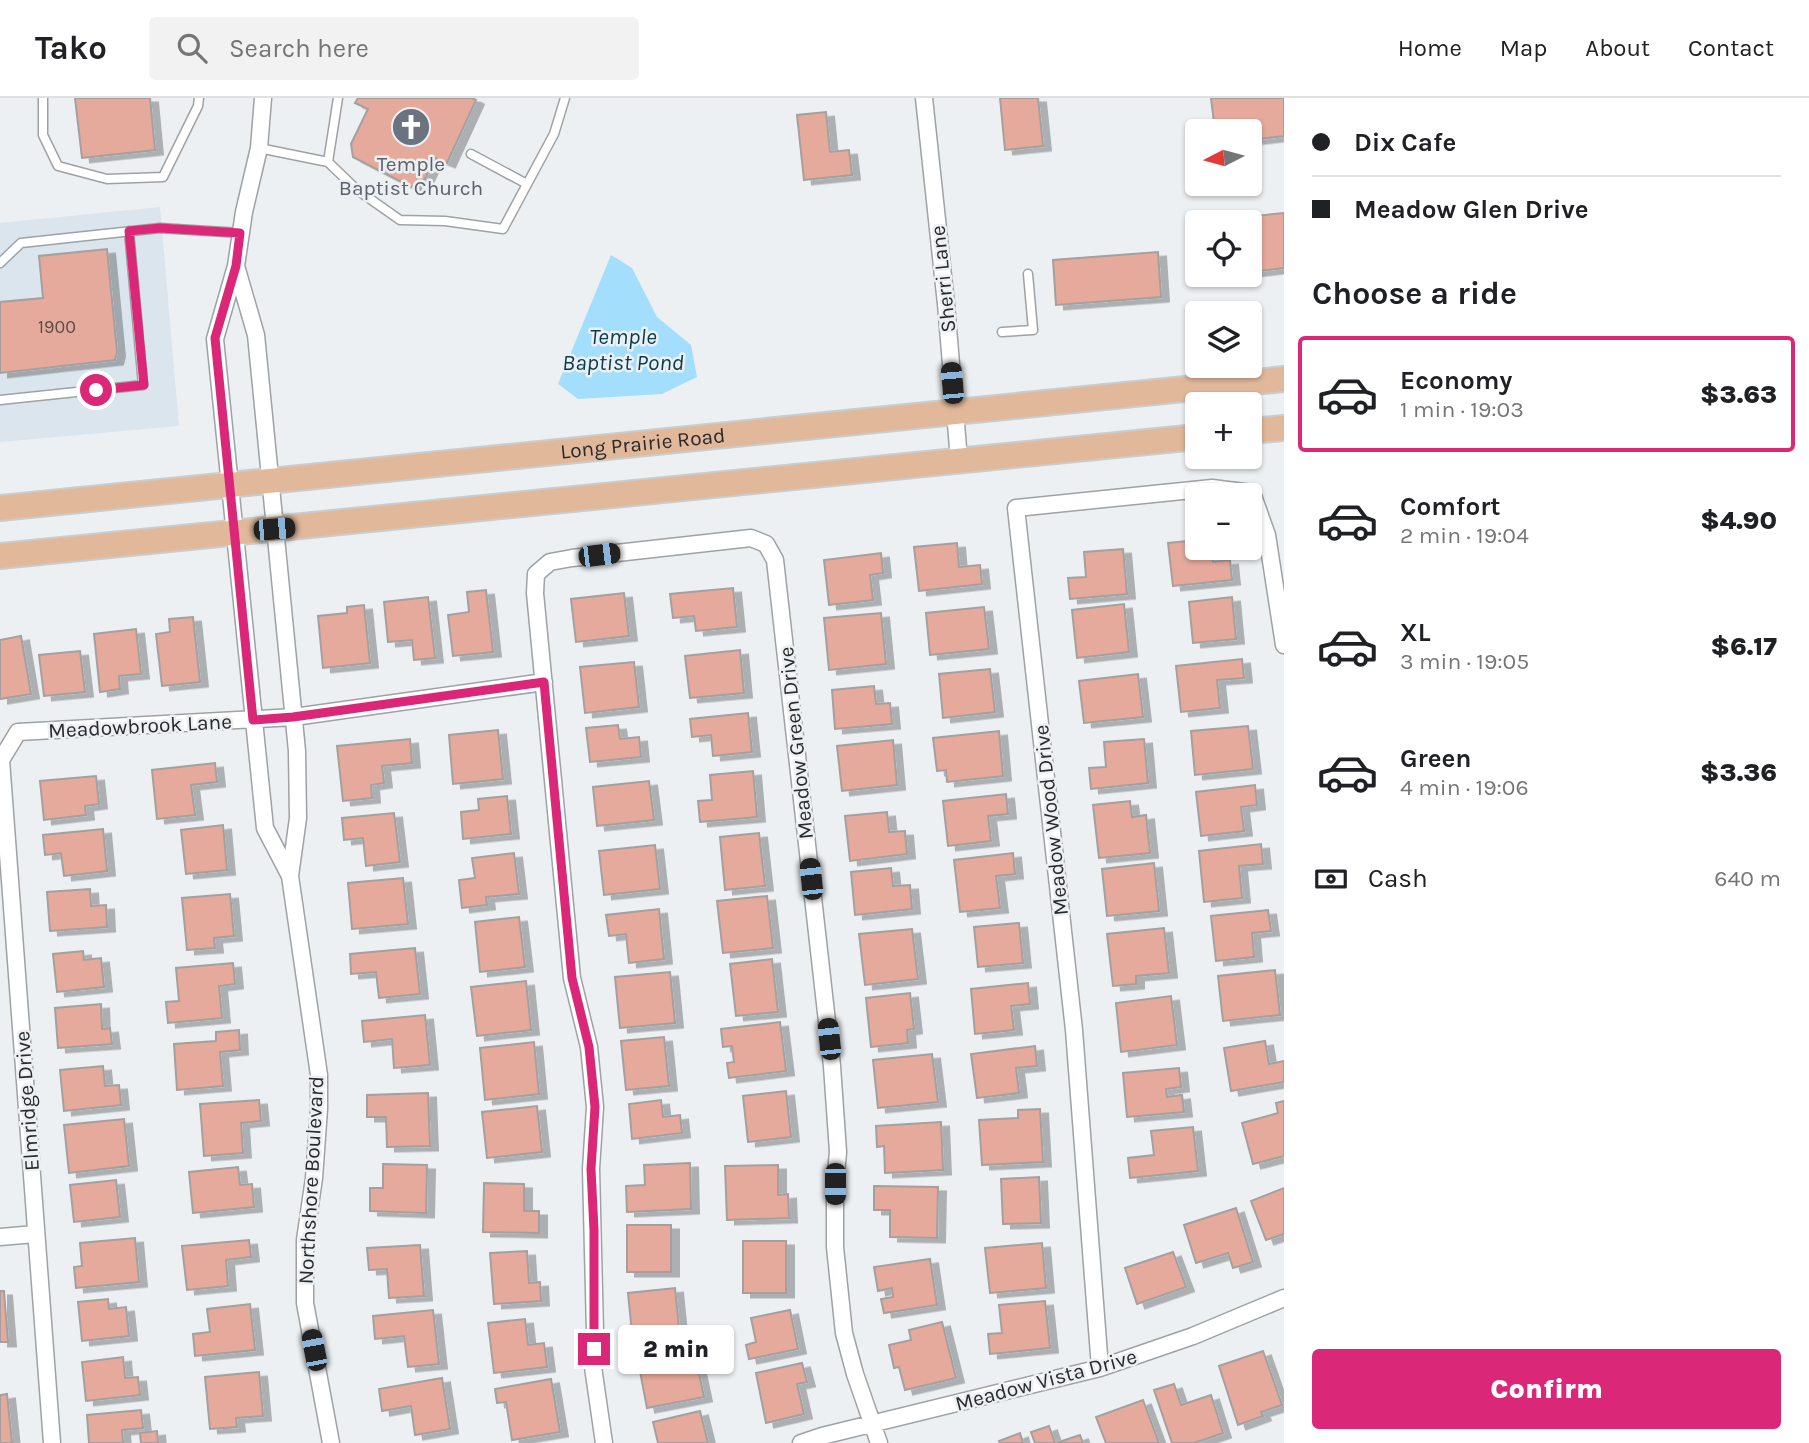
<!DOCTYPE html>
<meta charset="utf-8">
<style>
body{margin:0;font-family:Karla,sans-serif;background:#f2f2f2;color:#202124;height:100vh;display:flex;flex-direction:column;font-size:26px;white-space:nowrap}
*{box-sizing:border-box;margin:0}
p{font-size:23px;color:#757577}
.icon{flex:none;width:38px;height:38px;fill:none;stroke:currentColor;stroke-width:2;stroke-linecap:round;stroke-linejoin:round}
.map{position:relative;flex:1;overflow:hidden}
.sheet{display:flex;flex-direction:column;background:#fff;width:525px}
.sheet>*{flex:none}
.banner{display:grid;align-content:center;height:154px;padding:0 28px;background:#fff}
.needle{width:46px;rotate:264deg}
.controls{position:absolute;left:1185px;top:21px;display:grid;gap:14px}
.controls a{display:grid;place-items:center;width:77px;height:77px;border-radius:7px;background:#fff;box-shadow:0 2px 5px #0004;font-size:35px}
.end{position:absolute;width:32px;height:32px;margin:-16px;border:9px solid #db2777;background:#fff;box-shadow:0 0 0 4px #fff}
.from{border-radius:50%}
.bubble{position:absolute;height:49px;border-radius:7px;background:#fff;box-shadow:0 2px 5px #0004;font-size:23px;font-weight:800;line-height:49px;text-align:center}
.car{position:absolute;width:21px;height:42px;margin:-21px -10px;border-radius:9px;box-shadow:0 0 5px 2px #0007;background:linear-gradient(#222 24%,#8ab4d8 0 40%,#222 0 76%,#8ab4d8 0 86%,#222 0)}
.banner b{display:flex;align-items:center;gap:24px;height:66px;font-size:26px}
.banner b+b{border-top:2px solid #e0e0e0}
.banner i{width:18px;height:18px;background:#202124}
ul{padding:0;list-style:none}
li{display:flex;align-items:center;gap:21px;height:116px;margin:0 14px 10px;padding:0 14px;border:4px solid transparent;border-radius:7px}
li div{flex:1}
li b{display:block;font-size:26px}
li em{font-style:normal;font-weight:800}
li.on{border-color:#db2777}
li>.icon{width:63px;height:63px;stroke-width:1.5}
h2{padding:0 28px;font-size:32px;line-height:84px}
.pay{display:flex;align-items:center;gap:18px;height:77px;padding:0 28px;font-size:26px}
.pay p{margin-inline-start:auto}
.cta{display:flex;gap:14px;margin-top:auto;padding:14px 28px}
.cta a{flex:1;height:80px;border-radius:7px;background:#db2777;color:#fff;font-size:28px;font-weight:800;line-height:80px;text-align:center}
header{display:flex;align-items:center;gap:42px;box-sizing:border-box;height:98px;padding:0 35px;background:#fff;border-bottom:2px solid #e0e0e0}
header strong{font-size:33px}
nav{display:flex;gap:38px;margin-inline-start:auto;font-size:24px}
.search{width:490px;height:63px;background:#f2f2f2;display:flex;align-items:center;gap:18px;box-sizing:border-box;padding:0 24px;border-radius:7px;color:#757577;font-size:26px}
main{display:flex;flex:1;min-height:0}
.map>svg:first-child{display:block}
.built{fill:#dae5ed}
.water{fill:#a3defc}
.building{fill:#e5aa9b;stroke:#a5a09f;stroke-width:2;filter:url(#shadow)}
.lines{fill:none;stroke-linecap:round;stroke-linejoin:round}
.service-casing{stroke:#9ea2a5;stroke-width:11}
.minor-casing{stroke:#9ea2a5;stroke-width:19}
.primary-casing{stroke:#cbcccc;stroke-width:28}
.service{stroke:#fff;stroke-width:8}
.minor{stroke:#fff;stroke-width:16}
.primary{stroke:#e2b89a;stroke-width:24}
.route{stroke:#db2777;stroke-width:9}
.labels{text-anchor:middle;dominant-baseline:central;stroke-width:5;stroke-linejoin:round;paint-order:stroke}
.number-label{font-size:18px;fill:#574a47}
.worship-label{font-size:21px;fill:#5b616d;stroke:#ecf0f3}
.street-label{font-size:21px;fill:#282a2b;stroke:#ecf0f3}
.water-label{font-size:23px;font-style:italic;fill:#0a3c51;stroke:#ecf0f3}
</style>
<header>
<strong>Tako</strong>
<div class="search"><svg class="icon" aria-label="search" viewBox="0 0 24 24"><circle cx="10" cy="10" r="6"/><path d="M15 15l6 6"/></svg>Search here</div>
<nav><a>Home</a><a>Map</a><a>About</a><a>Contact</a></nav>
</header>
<main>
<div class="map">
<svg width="1284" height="1345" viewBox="0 0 1284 1345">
<defs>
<filter id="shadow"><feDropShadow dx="8" dy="4.5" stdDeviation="0" flood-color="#0004"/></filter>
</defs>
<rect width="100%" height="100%" fill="#ecf0f3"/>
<path class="built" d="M160 109 179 328 0 344V125Z"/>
<path class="water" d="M611 157 632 170 657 219 691 247 697 279 662 296 578 301 558 286Z"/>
<path class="building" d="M75 0H150L155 52 82 60Z
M358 0H472L476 2 447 65 435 60 423 85 411 89 353 59 351 46 368 11 355 5Z
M1000 0H1038L1043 48 1005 52Z
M1211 0H1284V38L1250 42V33H1215Z
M826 14 830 54 849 52 852 77 804 82 797 17Z
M1284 115V170L1250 174V124H1225V121Z
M107 151 117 254 115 262 0 275V204L43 200 39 158Z
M1158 154 1161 199 1056 207 1053 162Z
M1197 442V450H1212L1213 464 1230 462 1232 482 1173 488 1168 445Z
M957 445 959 469 980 467 982 486 919 493 914 449Z
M1123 451 1127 496 1070 501 1068 480 1086 479 1084 454Z
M881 455 883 475 870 477 873 502 829 507 824 462Z
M733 490 737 529 696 533 694 518 673 520 670 496Z
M486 492 493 554 453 558 448 517 469 514 467 494Z
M624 495 629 538 576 544 571 501Z
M428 499 435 560 414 562 412 542 388 544 384 504Z
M1232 499 1236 541 1193 545 1189 504Z
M1124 506 1129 554 1077 560 1072 512Z
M364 507 370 565 323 570 318 518 347 515V509Z
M984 509 989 551 930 557 926 515Z
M881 515 886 566 829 572 824 520Z
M193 519 200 584 162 588 156 536 170 534 169 521Z
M136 531 141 576 119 578 120 591 100 594 94 536Z
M21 538 31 596 0 601V542Z
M740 552 744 595 690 600 685 558Z
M80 553 85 594 44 598 39 557Z
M1242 561 1244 580 1217 582 1220 610 1181 614 1176 568Z
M634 564 639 609 585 615 580 569Z
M990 571 995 614 943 620 939 576Z
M1138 576 1143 619 1084 625 1079 583Z
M874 588 876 606 890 605 892 626 835 631 832 592Z
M748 615 752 654 713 658 711 637 692 639 690 621Z
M618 627 620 641 639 639 641 659 590 664 586 630Z
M1248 628 1253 671 1195 677 1191 633Z
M498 632 503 681 453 686 449 637Z
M999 633 1003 678 947 684 946 672 937 673 933 640Z
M410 641 412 665 382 668 384 685 371 687 372 700 343 703 337 648Z
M1144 641 1148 685 1091 691 1089 670 1106 669 1104 644Z
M893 642 897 687 842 693 837 648Z
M215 665 217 684 191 687 195 717 157 721 152 672Z
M753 673 757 719 700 724 698 703 712 702 710 677Z
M96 678 99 706 85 708 86 717 44 722 40 683Z
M649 683 654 722 597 728 593 689Z
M1255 687 1257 707 1241 709 1244 733 1201 738 1196 694Z
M1006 696 1008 716 988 718 991 743 948 748 943 703Z
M507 698 511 736 463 741 461 714 479 712 478 701Z
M1130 703 1132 719 1146 717 1150 755 1099 760 1093 707Z
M887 714 889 734 905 733 907 756 850 763 845 718Z
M394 715 400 764 366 768 363 740 344 742 342 720Z
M223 727 227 772 186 776 181 732Z
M103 731 107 773 64 778 61 755 45 757 43 737Z
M759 735 765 788 725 792 720 739Z
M1261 746 1263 766 1239 768 1242 800 1204 804 1199 753Z
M655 747 660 791 604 797 599 753Z
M514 755 519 796 486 799 487 807 462 810 459 782 475 780 472 760Z
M1013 755 1015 776 996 778 1000 810 960 814 954 762Z
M1154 765 1159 813 1107 818 1102 771Z
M891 770 893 788 910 787 912 811 855 817 851 774Z
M403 780 408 826 352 831 348 785Z
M90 791 91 808 106 807 107 829 50 833 47 794Z
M230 796 234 838 214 840 215 850 187 852 182 800Z
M767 798 773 850 723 855 717 803Z
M659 811 664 861 629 865 626 836 609 838 606 817Z
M1268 812 1271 833 1252 835 1254 859 1216 863 1211 818Z
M519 819 525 869 480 874 475 824Z
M1019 825 1023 865 978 869 974 829Z
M1164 830 1169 875 1136 878V886L1113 888 1107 836Z
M912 831 918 881 865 887 859 836Z
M415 850 420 896 379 900 376 874 351 876 350 856Z
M83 853 84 862 101 860 104 889 57 894 53 856Z
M772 861 778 914 736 918 730 866Z
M233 865 235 886 219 888 222 920 168 925 166 904 179 903 176 870Z
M1275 872 1280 917 1223 923 1218 878Z
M670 874 675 925 620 930 615 879Z
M526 883 531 932 477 938 471 889Z
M1028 885 1030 906 1011 908 1014 932 975 936 971 891Z
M910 895 914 931 907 932 908 945 871 949 866 900Z
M1171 898 1177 947 1121 954 1116 905Z
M101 906 102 931 110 930 112 946 58 950 55 910Z
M425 917 430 967 394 970 392 941 364 944 362 923Z
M780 924 786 973 729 980 727 965 734 964 732 948 723 949 721 931Z
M239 932 240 952 220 954 223 988 177 992 174 946 216 943V934Z
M664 939 669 988 626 992 621 943Z
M1265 943 1269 966 1284 963V984L1231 993 1224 950Z
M534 944 539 996 485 1002 480 950Z
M1035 948 1037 968 1016 970 1019 995 977 1000 971 956Z
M932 956 938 1004 878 1010 873 962Z
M103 968 105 988 119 987 121 1007 64 1013 60 972Z
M1179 970 1181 989 1166 991 1167 999 1182 997 1184 1014 1127 1019 1123 975Z
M786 993 791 1039 748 1044 743 998Z
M428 995 430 1048 387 1049 386 1019H367V997Z
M259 1002 261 1023 241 1025 243 1055 204 1058 200 1006Z
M661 1002 663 1019 680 1017 682 1035 632 1041 629 1006Z
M1284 1003V1058L1253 1066 1242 1025 1278 1015 1276 1005Z
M537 1008 542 1054 487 1060 482 1014Z
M1040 1011 1043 1064 982 1067 979 1022 1018 1020V1012Z
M124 1021 129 1068 69 1075 64 1027Z
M941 1024 943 1072 885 1075 884 1048 877 1049 876 1028Z
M1193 1029 1198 1073 1130 1080 1128 1060 1154 1057 1151 1033Z
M690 1065 691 1111 627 1114 626 1088 645 1087 644 1067Z
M383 1066 427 1067 426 1115 370 1113V1090H383Z
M778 1067V1097L788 1096 789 1120 727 1122 725 1068Z
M238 1069 240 1087 252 1086 254 1109 193 1115 189 1074Z
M1039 1079 1041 1125 1003 1126 1001 1081Z
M116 1082 120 1119 74 1124 70 1087Z
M484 1085 524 1086V1113H539V1135L483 1134Z
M874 1088 938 1089 937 1140 890 1139V1112H874Z
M1284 1090V1136L1266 1142 1251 1103Z
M1236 1110 1253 1164 1233 1170 1228 1155 1196 1165 1184 1127Z
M627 1127H671V1174H627Z
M135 1140 139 1184 76 1190 74 1169 82 1168 80 1145Z
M249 1142 251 1159 226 1162 228 1188 187 1192 182 1148Z
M743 1143H786V1195H743Z
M1042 1145 1046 1190 990 1195 985 1150Z
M420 1147 424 1198 389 1200 387 1171 369 1172 367 1150Z
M527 1153 529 1185 540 1184 541 1203 494 1206 490 1155Z
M1173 1154 1186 1189 1137 1206 1125 1170Z
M930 1161 937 1207 884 1215 881 1201 893 1199 892 1190 878 1193 874 1169Z
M675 1190 680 1240 633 1245 628 1195Z
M0 1193H4L8 1244H0Z
M108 1201 109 1211 126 1209 129 1238 82 1243 78 1204Z
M1045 1203 1050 1250 990 1256 988 1236 1002 1235 999 1207Z
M250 1206 255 1252 195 1258 193 1236 210 1234 207 1211Z
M433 1212 439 1266 408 1269 404 1238 375 1241 373 1218Z
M790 1212 798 1251 749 1261 746 1247 756 1244 751 1220Z
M525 1221 528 1247 544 1245 547 1269 494 1275 488 1225Z
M942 1224 956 1280 905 1292 899 1269 894 1270 889 1247 911 1242 909 1232Z
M694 1252 704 1299 647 1310 638 1263Z
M1263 1253 1282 1307 1261 1314 1263 1318 1238 1327 1219 1268Z
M123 1259 125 1280 138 1279 140 1297 86 1303 82 1264Z
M802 1265 807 1284 797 1286 804 1316 766 1325 756 1275Z
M259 1274 263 1318 236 1320 237 1329 210 1331 205 1279Z
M442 1280 450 1331 415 1337 411 1308 382 1313 379 1291Z
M551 1281 560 1334 512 1342 506 1304 497 1305 495 1291Z
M1174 1286 1181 1307 1211 1297 1223 1335 1194 1345H1172L1154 1292Z
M7 1296 12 1345H0V1297Z
M1143 1302 1159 1345H1106L1096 1319Z
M141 1312 143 1330 122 1332 123 1345H89L87 1317Z
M700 1313 708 1345H658L653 1324Z
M1049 1328 1055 1345H1035L1031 1334Z
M157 1333 158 1345H141L140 1335Z
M1020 1335 1023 1345H1000L999 1343Z
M1080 1337 1083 1345H1056Z"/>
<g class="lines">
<g class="service-casing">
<path id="service" d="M43 0V37L58 68 107 81 163 79 198 8 199 0
M259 50 328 64 338 0
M471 56 527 86
M328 64 356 91 400 122 445 123 503 131 554 36 565 0
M0 165 21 145 160 130 241 135
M1002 234 1033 232 1028 176
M0 302 143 287 129 133"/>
</g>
<g class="minor-casing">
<path id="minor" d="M263 0 259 50 244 114 236 168 215 241 265 730 290 778
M924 0 946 206 959 362
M236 168 256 237 297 653 298 720 290 778 319 977V1011L314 1080 305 1142V1205L331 1345
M0 1139 35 1136
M1100 1270 1074 932 1016 410 1212 390 1252 395 1267 437 1284 547
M52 1345 1 662 18 634 294 619 544 584
M604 1345 593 1269 595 1234 591 1071 595 1009 589 949 572 880 535 495 536 476 550 464 572 460 751 440 766 446 775 462 832 968 838 1054 835 1086V1149L844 1235 855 1276 879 1345
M801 1345 822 1338 1100 1270 1193 1238 1284 1200"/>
</g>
<g class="primary-casing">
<g id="primary">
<path d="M1250 333 1284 330"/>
<path id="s1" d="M0 410 1284 281"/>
<path d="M0 458 1197 339"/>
</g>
</g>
<use href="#service" class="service"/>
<use href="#minor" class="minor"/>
<use href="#primary" class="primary"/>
</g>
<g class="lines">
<path class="route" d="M96 292 144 287 129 133 160 130 240 135 236 168 215 240 253 622 293 619 544 584 572 880 589 949 595 1009 591 1071 594 1132V1251"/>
</g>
<defs>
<g id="church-disc" transform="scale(2.0125)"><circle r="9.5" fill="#6b7280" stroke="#ecf0f3"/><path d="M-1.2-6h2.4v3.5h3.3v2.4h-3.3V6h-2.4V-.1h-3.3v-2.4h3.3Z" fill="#fff"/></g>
</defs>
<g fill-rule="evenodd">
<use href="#church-disc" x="411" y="29"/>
</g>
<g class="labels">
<g class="number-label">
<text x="57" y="229">1900</text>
</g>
<g class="worship-label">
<text x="411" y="66">Temple<tspan x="411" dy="24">Baptist Church</tspan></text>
</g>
<g class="street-label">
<text transform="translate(943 181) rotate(-96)">Sherri Lane</text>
<text stroke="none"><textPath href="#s1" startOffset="646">Long Prairie Road</textPath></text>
<text transform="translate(140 628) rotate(-3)">Meadowbrook Lane</text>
<text transform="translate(796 645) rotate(-96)">Meadow Green Drive</text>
<text transform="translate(1051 722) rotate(-96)">Meadow Wood Drive</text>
<text transform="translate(27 1003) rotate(-94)">Elmridge Drive</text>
<text transform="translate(311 1082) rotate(-87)">Northshore Boulevard</text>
<text transform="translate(1046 1282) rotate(-15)">Meadow Vista Drive</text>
</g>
<g class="water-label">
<text x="623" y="238">Temple<tspan x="623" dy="26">Baptist Pond</tspan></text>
</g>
</g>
</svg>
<div class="controls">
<a><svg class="needle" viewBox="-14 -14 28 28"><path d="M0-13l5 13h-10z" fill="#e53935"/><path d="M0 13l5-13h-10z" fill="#757577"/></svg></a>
<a><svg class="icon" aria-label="locate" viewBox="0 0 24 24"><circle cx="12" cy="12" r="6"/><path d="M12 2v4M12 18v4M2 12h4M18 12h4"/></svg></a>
<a><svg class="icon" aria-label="layers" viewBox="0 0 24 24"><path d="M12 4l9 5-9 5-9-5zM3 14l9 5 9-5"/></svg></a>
<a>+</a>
<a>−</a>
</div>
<i class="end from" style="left:96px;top:292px"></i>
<i class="end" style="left:594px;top:1251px"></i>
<div class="bubble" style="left:618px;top:1227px;width:116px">2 min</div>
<i class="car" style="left:952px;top:285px;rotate:355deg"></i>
<i class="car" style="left:274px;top:431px;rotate:85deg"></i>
<i class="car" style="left:599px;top:457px;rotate:83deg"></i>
<i class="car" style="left:811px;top:781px;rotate:354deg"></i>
<i class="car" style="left:829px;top:941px;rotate:354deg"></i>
<i class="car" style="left:835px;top:1086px;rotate:180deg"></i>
<i class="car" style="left:314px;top:1252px;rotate:349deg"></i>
</div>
<section class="sheet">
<div class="banner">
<b><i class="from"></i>Dix Cafe</b>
<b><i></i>Meadow Glen Drive</b>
</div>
<h2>Choose a ride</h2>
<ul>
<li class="on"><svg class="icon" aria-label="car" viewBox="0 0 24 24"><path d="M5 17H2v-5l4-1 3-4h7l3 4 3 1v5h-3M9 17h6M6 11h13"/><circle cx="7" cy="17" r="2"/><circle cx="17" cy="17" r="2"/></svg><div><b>Economy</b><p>1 min · 19:03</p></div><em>$3.63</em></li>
<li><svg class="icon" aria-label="car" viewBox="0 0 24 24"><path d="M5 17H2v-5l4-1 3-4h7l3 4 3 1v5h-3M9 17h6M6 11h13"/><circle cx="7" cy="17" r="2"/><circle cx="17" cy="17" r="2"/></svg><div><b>Comfort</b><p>2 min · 19:04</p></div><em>$4.90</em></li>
<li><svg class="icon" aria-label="car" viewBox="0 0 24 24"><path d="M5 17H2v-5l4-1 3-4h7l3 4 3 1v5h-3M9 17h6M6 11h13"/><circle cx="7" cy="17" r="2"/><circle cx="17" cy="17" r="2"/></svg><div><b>XL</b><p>3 min · 19:05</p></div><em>$6.17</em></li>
<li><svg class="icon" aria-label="car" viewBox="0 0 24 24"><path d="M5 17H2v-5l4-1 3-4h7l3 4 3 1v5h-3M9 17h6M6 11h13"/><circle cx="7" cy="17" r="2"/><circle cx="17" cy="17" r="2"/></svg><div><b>Green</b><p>4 min · 19:06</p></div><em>$3.36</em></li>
</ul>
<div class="pay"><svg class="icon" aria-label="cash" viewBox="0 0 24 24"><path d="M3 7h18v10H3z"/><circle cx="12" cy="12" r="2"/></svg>Cash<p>640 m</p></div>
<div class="cta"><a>Confirm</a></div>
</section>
</main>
